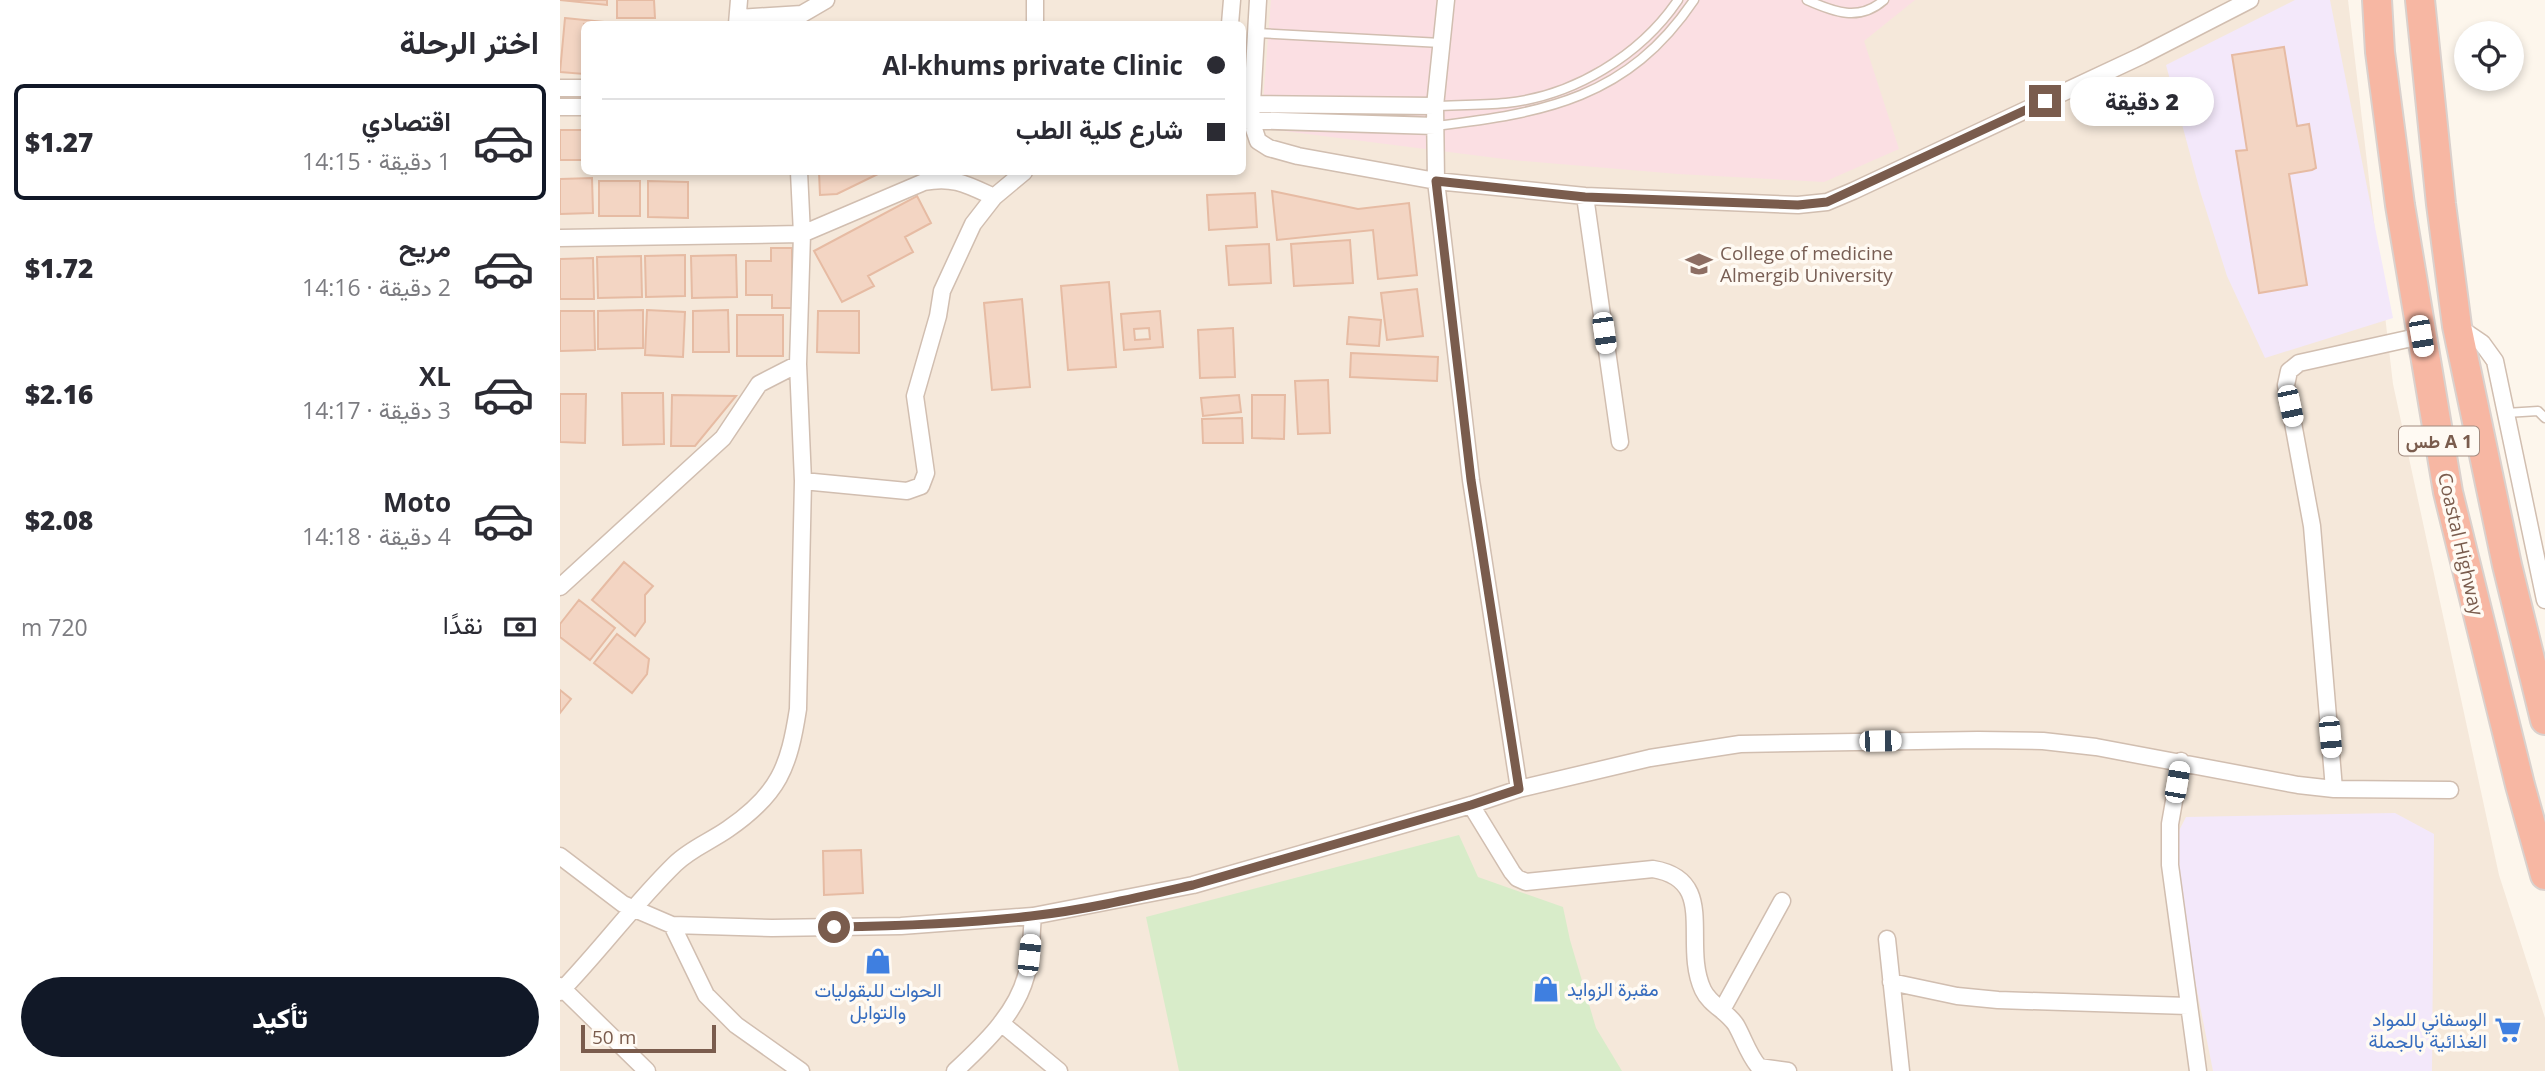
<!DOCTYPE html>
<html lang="ar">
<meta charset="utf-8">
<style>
body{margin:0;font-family:"Open Sans",Vazirmatn,sans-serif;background:#f7f7f7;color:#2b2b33;direction:rtl;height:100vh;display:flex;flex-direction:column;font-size:26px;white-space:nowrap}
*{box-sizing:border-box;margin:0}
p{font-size:23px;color:#7c7c81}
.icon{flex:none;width:38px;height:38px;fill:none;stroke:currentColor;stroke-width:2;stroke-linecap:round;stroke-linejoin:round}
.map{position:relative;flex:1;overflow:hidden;direction:ltr}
.details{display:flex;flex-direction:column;background:#fff;width:560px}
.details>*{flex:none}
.top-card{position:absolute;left:21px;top:21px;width:665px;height:154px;border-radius:10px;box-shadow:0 4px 10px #0003;direction:rtl;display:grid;align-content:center;height:154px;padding:0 21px;background:#fff}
.controls{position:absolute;left:1894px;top:21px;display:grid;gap:14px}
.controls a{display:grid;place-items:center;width:70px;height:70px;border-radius:50%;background:#fff;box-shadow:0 4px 10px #0003;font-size:35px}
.scale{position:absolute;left:21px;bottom:18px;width:135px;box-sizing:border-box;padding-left:7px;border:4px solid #7a5c4d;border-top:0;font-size:19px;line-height:24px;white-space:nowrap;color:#7a5c4d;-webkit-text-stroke:5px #fffaf3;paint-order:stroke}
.end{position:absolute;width:32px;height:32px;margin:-16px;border:9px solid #7a5c4d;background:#fff;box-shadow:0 0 0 4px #fff}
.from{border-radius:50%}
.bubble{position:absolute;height:49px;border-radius:24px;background:#fff;box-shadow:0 4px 10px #0003;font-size:23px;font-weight:800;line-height:49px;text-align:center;direction:rtl}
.car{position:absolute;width:21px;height:42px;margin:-21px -10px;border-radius:9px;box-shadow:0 0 5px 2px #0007;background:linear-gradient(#fff 24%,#345 0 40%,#fff 0 76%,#345 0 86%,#fff 0)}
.top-card b{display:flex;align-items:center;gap:24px;height:66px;font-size:26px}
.top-card b+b{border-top:2px solid #e1e1e2}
.top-card i{width:18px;height:18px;background:#2b2b33}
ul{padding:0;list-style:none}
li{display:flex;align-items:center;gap:21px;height:116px;margin:0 14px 10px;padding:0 7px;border:4px solid transparent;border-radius:10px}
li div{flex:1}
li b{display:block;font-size:26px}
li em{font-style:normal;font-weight:800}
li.current{border-color:#111827}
li>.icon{width:63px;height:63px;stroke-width:1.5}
h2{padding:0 21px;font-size:32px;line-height:84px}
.pay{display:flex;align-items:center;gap:18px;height:77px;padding:0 21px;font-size:26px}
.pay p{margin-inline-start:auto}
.primary-button{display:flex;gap:14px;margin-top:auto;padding:14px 21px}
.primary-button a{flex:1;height:80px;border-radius:42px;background:#111827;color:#fff;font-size:28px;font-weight:800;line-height:80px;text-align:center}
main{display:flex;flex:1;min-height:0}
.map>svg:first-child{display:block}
.residential{fill:#f5e8da;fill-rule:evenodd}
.education{fill:#f3e8fa}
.medical{fill:#fbdfe3}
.green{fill:#d8ecc9}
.building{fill:#f3d5c3;stroke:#e6bba3;stroke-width:2;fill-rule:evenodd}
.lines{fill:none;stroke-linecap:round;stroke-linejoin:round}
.lane-casing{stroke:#d1beb0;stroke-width:11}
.street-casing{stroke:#d1beb0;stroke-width:19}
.highway-casing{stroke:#dad1cd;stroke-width:32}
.lane{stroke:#fff;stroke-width:8}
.street{stroke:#fff;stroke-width:16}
.highway{stroke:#f7b7a3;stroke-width:28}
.route{stroke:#7a5c4d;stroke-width:9}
.labels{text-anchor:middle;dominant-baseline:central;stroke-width:7;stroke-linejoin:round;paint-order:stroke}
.shield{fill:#fffaf3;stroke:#a28b7f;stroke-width:2}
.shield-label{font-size:18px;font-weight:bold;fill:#7a5c4d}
.education-label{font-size:19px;fill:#785e54;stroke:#fffaf3;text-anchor:start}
.street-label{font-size:19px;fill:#7a5c4d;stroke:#fffaf3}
.shop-label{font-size:19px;fill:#366cbe;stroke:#fffaf3;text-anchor:start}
</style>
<main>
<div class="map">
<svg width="1985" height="1071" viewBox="0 0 1985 1071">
<rect width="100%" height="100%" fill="#fdf6ec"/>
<path class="residential" d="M0 0H1788L1833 384 1939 875 1985 1018V1071H0ZM24 24H682V172H24Z"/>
<path class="education" d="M1735 0H1770L1833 318 1705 358 1667 276 1640 191 1606 65Z
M1835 813 1874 834 1872 1071H1653L1609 850 1626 817Z"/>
<path class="medical" d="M711 0H1355L1304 41 1339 149 1264 182 1118 174 952 160 701 128Z"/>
<path class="green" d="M899 835 918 877 1003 907 1010 940 1036 1028 1062 1071H619L586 917Z"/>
<path class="building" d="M0 0H47V5Z
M57 0H94L95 18H57Z
M5 18 54 23 24 24V74L0 72Z
M95 22 161 23V24H95Z
M1724 47 1737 126 1749 124 1756 168 1752 170 1729 174 1747 285 1699 293 1676 151 1687 150 1672 55Z
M0 130H24V160H0Z
M259 172H322L277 194 260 195Z
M32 178 33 213 0 214V179Z
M39 181H80V216H39Z
M88 181 128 182V218L88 217Z
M712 191 798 209 849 203 857 275 818 279 813 230 717 240Z
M695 193 697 227 649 230 647 195Z
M357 196 371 223 345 237 353 252 308 276 314 286 282 302 254 251Z
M790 240 793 283 734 286 731 244Z
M709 244 711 283 669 285 666 246Z
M211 248H232V308H212V295H186V261H211Z
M125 255V296L86 297 85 256Z
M176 255 177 297 132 298 131 256Z
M81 256 82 297 38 298 37 257Z
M33 258 34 299H0V259Z
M549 282 556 367 508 370 501 286Z
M857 289 863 336 827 340 821 293Z
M462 299 470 387 432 390 424 303Z
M83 310V348L38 349V311Z
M87 310 125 312 123 357 85 355Z
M168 310 169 352H133V311Z
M0 311H34L35 350 0 351Z
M258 311H299V353L257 352Z
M600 311 603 347 564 350 561 314ZM589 328 590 339 575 340 574 329Z
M177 315H223V356H177Z
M789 317 821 320 819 346 787 344Z
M673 328 675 377 640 378 638 330Z
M791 353 878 357 877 381 790 377Z
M768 380 770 433 738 434 735 381Z
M62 393H103L104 444 63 445Z
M0 394H26L25 443 0 442Z
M112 395 176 396 135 446H111Z
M679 395 681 412 643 416 641 398Z
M692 395H725L724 439 692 438Z
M682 418 683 443H643L642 419Z
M64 562 93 586 85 595V622L75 636 32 600Z
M19 600 55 628 30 660 0 637V624Z
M57 634 89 659 87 674 72 693 34 663Z
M0 690 11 699 0 713Z
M301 850 303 893 264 895 263 851Z"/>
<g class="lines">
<g class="lane-casing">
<path id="lane" d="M1247 0C1274 12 1299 22 1324 0
M696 33 881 43
M875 106C899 105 923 105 946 103 1013 96 1080 56 1118 0
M875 126C985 113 1068 98 1134 0
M1946 413 1978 411 1985 418"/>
</g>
<g class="street-casing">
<path id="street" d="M698 0 691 120 698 141 709 148 738 156 876 181 1025 196 1238 205 1267 202 1293 191 1581 56 1690 0
M886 0 875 106 876 181 911 480 959 789
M178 18 242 14 266 0
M177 24 179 0
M475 24V0
M670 24 672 0
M0 88H24
M685 104 875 106
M0 107H24
M682 120 875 126
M1025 196 1060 442
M0 238 242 234 239 172
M1897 326 1922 343 1935 361 1985 600
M243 481 347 491 361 486 366 473 355 396 378 316 382 291 413 224 434 197 464 172
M0 587 163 438 199 384 238 364 242 234 364 182C393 176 408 185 434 197
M1621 761 1610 824V865L1638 1071
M1774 789 1752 526 1726 385 1729 371 1739 363 1861 336
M911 805 952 872 957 878 966 882 1093 869C1159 880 1121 943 1143 990 1150 1005 1167 1011 1176 1025 1184 1039 1188 1054 1199 1067L1228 1071
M0 856 63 904 112 925 212 928 341 926 473 916 633 885 911 805 959 789 1090 758 1180 744 1418 740 1483 741 1536 747 1738 785 1774 789 1890 790
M112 925 146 995 176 1025 241 1071
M1327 939 1341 1071
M1331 982 1397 996 1438 1000 1628 1006
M0 986 87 1071
M0 992C40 951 74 904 115 864 130 849 151 841 168 829 219 794 229 767 238 709L243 481 238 364
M1162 1010 1222 901
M441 1023 499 1071
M395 1071C423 1045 456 1014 466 976 472 957 471 935 473 916"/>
</g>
<g class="highway-casing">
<path id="highway" d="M1817 0 1820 52 1840 205 1888 492 1960 785 1985 875
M1860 0 1881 204 1897 326 1947 565 1985 720"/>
</g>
<use href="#lane" class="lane"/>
<use href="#street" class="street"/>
<use href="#highway" class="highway"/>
</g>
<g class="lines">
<path class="route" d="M274 927C339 926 405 924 471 916 525 910 580 897 633 885L911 805 959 789 911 480 876 181 1025 197 1238 205 1267 202 1485 101"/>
</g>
<defs>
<g id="university-bare" transform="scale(2.1)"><path d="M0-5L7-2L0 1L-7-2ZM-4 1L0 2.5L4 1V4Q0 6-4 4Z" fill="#8d6e63" stroke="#fffaf3" stroke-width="2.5" paint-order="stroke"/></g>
<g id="shop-bare" transform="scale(2.1)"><path d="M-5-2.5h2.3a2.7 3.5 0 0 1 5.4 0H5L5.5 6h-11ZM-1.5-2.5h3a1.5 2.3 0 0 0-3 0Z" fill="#3f7fe0" stroke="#fffaf3" stroke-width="2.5" paint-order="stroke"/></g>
<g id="supermarket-bare" transform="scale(2.1)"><path d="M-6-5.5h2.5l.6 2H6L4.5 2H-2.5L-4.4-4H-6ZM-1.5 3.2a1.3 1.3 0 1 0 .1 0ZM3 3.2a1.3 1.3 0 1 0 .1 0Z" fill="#3f7fe0" stroke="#fffaf3" stroke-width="2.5" paint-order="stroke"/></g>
</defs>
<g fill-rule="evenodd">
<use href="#university-bare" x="1139" y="264"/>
<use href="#shop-bare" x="318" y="961"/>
<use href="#shop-bare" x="986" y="989"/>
<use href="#supermarket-bare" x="1948" y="1030"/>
</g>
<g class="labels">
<rect class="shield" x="1839" y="426.5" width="80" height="29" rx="5"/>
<g class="shield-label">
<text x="1879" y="441">طس A 1</text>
</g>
<g class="education-label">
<text x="1160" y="253">College of medicine<tspan x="1160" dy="22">Almergib University</tspan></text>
</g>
<g class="street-label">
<text transform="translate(1901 544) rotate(77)">Coastal Highway</text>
</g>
<g class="shop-label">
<text x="1007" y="989">مقبرة الزوايد</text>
<text x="318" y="990" text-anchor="middle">الحوات للبقوليات<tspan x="318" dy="22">والتوابل</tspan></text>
<text x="1927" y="1019" text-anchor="end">الوسفاني للمواد<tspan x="1927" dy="22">الغذائية بالجملة</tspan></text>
</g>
</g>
</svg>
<div class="controls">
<a><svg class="icon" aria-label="locate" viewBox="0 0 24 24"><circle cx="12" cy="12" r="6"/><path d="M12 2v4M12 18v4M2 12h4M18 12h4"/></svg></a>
</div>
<div class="scale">50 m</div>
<i class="end from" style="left:274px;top:927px"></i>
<i class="end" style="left:1485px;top:101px"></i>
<div class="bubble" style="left:1510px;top:77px;width:144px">2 دقيقة</div>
<i class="car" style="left:1044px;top:333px;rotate:172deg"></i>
<i class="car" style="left:1861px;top:336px;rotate:170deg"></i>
<i class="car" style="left:1730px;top:406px;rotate:168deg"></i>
<i class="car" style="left:1770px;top:737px;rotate:175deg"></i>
<i class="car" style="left:1320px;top:741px;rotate:89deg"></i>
<i class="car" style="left:1617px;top:782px;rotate:10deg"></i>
<i class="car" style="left:469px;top:955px;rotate:6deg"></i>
<div class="top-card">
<b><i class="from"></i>Al-khums private Clinic</b>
<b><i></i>شارع كلية الطب</b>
</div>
</div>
<section class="details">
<h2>اختر الرحلة</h2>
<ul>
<li class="current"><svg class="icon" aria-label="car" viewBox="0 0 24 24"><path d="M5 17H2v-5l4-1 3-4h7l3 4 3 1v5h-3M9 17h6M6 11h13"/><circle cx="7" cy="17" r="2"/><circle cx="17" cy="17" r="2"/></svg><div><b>اقتصادي</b><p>1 دقيقة · 14:15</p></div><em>$1.27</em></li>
<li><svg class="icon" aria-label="car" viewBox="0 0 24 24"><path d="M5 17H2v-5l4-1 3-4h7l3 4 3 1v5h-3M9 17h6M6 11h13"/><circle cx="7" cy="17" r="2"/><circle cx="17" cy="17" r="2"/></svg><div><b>مريح</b><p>2 دقيقة · 14:16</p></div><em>$1.72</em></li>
<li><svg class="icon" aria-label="car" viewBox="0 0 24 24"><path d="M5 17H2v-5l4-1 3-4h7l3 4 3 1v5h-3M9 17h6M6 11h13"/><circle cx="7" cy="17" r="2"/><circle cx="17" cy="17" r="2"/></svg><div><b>XL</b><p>3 دقيقة · 14:17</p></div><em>$2.16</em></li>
<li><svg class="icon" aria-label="car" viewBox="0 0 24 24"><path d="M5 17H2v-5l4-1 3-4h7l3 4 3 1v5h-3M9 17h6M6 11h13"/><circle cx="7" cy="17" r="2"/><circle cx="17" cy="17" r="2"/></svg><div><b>Moto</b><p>4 دقيقة · 14:18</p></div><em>$2.08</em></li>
</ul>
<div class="pay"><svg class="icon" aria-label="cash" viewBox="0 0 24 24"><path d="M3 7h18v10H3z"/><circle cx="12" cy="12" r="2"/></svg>نقدًا<p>720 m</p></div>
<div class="primary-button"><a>تأكيد</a></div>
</section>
</main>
